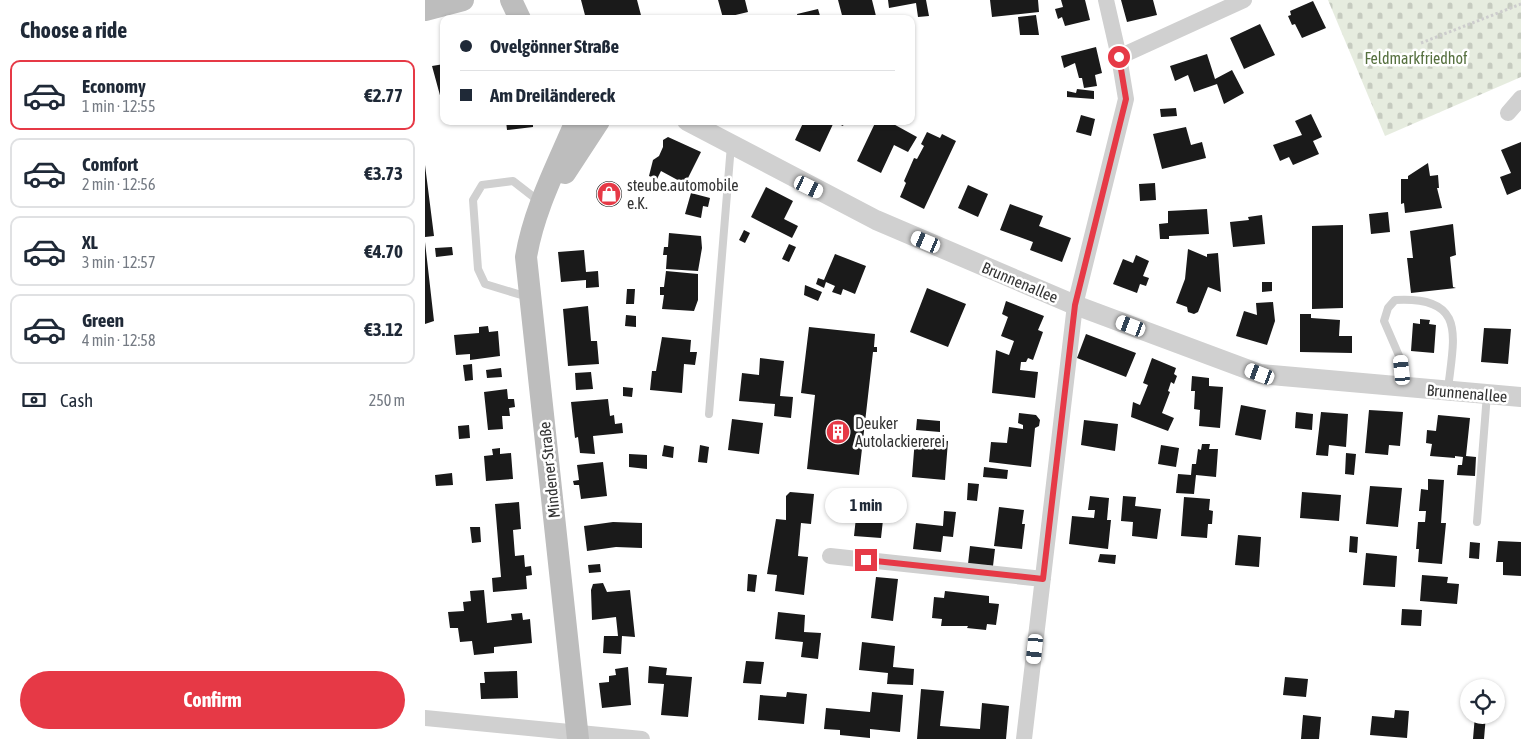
<!DOCTYPE html>
<meta charset="utf-8">
<style>
body{margin:0;font-family:"Asap Condensed",sans-serif;background:#f6f6f7;color:#1f2937;height:100vh;display:flex;flex-direction:column;font-size:19px;white-space:nowrap}
*{box-sizing:border-box;margin:0}
p{font-size:16px;color:#747a83}
.icon{flex:none;width:28px;height:28px;fill:none;stroke:currentColor;stroke-width:2;stroke-linecap:round;stroke-linejoin:round}
.map{position:relative;flex:1;overflow:hidden}
.details{display:flex;flex-direction:column;background:#fff;width:425px}
.details>*{flex:none}
.guide{position:absolute;left:15px;top:15px;width:475px;height:110px;border-radius:10px;box-shadow:0 1px 4px #0004;display:grid;align-content:center;height:110px;padding:0 20px;background:#fff}
.tools{position:absolute;left:1035px;top:679px;display:grid;gap:10px}
.tools a{display:grid;place-items:center;width:45px;height:45px;border-radius:50%;background:#fff;box-shadow:0 1px 4px #0004;font-size:25px}
.end{position:absolute;width:22px;height:22px;margin:-11px;border:6px solid #e63946;background:#fff;box-shadow:0 0 0 2px #fff}
.from{border-radius:50%}
.bubble{position:absolute;height:35px;border-radius:18px;background:#fff;box-shadow:0 1px 4px #0004;font-size:16px;font-weight:700;line-height:35px;text-align:center}
.car{position:absolute;width:15px;height:30px;margin:-15px -8px;border-radius:6px;box-shadow:0 0 4px 1px #0007;background:linear-gradient(#fff 24%,#345 0 40%,#fff 0 76%,#345 0 86%,#fff 0)}
.guide b{display:flex;align-items:center;gap:18px;height:48px;font-size:19px}
.guide b+b{border-top:1px solid #e0e1e3}
.guide i{width:12px;height:12px;background:#1f2937}
ul{padding:0;list-style:none}
li{display:flex;align-items:center;gap:15px;height:70px;margin:0 10px 8px;padding:0 10px;border:2px solid #e0e1e3;border-radius:10px}
li div{flex:1}
li b{display:block;font-size:19px}
li em{font-style:normal;font-weight:700}
li.on{border-color:#e63946}
li>.icon{width:45px;height:45px;stroke-width:1.5}
h2{padding:0 20px;font-size:22px;line-height:60px}
.pay{display:flex;align-items:center;gap:12px;height:55px;padding:0 20px;font-size:19px}
.pay p{margin-inline-start:auto}
.cta{display:flex;gap:10px;margin-top:auto;padding:10px 20px}
.cta a{flex:1;height:58px;border-radius:30px;background:#e63946;color:#fff;font-size:20px;font-weight:700;line-height:58px;text-align:center}
main{display:flex;flex:1;min-height:0}
.map>svg:first-child{display:block}
.cemetery{fill:url(#cemetery-stones)}
.building{fill:#1a1a1a}
.lines{fill:none;stroke-linecap:round;stroke-linejoin:round}
.path{stroke:#cdcdcd;stroke-width:3;stroke-dasharray:2.5 2.5;stroke-linecap:butt}
.service{stroke:#d0d0d0;stroke-width:8}
.minor{stroke:#d0d0d0;stroke-width:16}
.tertiary{stroke:#d0d0d0;stroke-width:20}
.secondary{stroke:#bdbdbd;stroke-width:22}
.route{stroke:#e63946;stroke-width:6}
.labels{text-anchor:middle;dominant-baseline:central;stroke-width:5;stroke-linejoin:round;paint-order:stroke}
.park-label{font-size:16px;fill:#56703f;stroke:#fff}
.poi-label{font-size:16px;fill:#333;stroke:#fff;text-anchor:start}
.street-label{font-size:16px;fill:#333;stroke:#fff}
</style>
<main>
<section class="details">
<h2>Choose a ride</h2>
<ul>
<li class="on"><svg class="icon" aria-label="car" viewBox="0 0 24 24"><path d="M5 17H2v-5l4-1 3-4h7l3 4 3 1v5h-3M9 17h6M6 11h13"/><circle cx="7" cy="17" r="2"/><circle cx="17" cy="17" r="2"/></svg><div><b>Economy</b><p>1 min · 12:55</p></div><em>€2.77</em></li>
<li><svg class="icon" aria-label="car" viewBox="0 0 24 24"><path d="M5 17H2v-5l4-1 3-4h7l3 4 3 1v5h-3M9 17h6M6 11h13"/><circle cx="7" cy="17" r="2"/><circle cx="17" cy="17" r="2"/></svg><div><b>Comfort</b><p>2 min · 12:56</p></div><em>€3.73</em></li>
<li><svg class="icon" aria-label="car" viewBox="0 0 24 24"><path d="M5 17H2v-5l4-1 3-4h7l3 4 3 1v5h-3M9 17h6M6 11h13"/><circle cx="7" cy="17" r="2"/><circle cx="17" cy="17" r="2"/></svg><div><b>XL</b><p>3 min · 12:57</p></div><em>€4.70</em></li>
<li><svg class="icon" aria-label="car" viewBox="0 0 24 24"><path d="M5 17H2v-5l4-1 3-4h7l3 4 3 1v5h-3M9 17h6M6 11h13"/><circle cx="7" cy="17" r="2"/><circle cx="17" cy="17" r="2"/></svg><div><b>Green</b><p>4 min · 12:58</p></div><em>€3.12</em></li>
</ul>
<div class="pay"><svg class="icon" aria-label="cash" viewBox="0 0 24 24"><path d="M3 7h18v10H3z"/><circle cx="12" cy="12" r="2"/></svg>Cash<p>250 m</p></div>
<div class="cta"><a>Confirm</a></div>
</section>
<div class="map">
<svg width="1096" height="739" viewBox="0 0 1096 739">
<defs>
<pattern id="cemetery-stones" width="16" height="16" patternUnits="userSpaceOnUse" patternTransform="scale(1.25)"><rect width="16" height="16" fill="#e6ecdf"/><path d="M2 7V4a2 2 0 0 1 4 0v3zM10 15v-3a2 2 0 0 1 4 0v3z" fill="#c6cbc0"/></pattern>
</defs>
<rect width="100%" height="100%" fill="#fff"/>
<path class="cemetery" d="M903 0H1096V77L960 136Z"/>
<path class="building" d="M156 0H212L217 19H161Z
M293 0H320L323 12 298 18Z
M413 0H447L451 16 441 19H418Z
M463 0H501L504 16 493 17 491 3 464 8Z
M565 0H613L614 12 567 17Z
M636 0H660L665 20 640 26 637 17 633 19 630 9 638 7Z
M696 0H728L732 15 702 22Z
M888 1 901 28 877 38 870 24 867 25 863 16 866 15 865 11Z
M393 9 396 19H373L372 14Z
M611 15 614 35H595L593 17Z
M835 24 850 55 819 69 805 38Z
M671 47 677 73 670 75 672 86 659 88 657 78H654L650 63 639 68 636 56Z
M782 54 790 79 807 70 819 93 799 104 792 84 769 92 763 75 750 81 745 66Z
M19 64V99H16L7 66Z
M652 89 669 91V99L642 97V91L651 93Z
M751 108 752 116 736 117 735 109Z
M886 114 897 137 888 141 894 154 868 165 864 157 855 161 848 145 877 135 870 121Z
M656 115 670 119 666 136 651 132Z
M81 121H108V127L82 130Z
M379 121H420L418 126 409 122 395 152 370 140Z
M451 121H463L492 137 483 152 469 145 456 173 432 161Z
M761 127 766 145 777 142 781 158 737 169 728 134Z
M502 132 515 138 517 134 531 141 499 209 475 197 481 183 479 181 489 158 492 159 499 146 496 144Z
M243 137 276 152 260 184 236 171 232 179 224 176 228 160 234 156 238 147V140Z
M1096 142V189L1082 195 1075 177 1086 173 1076 150Z
M1003 163 1005 176 1013 175 1014 188H1012L1017 208 980 213 979 203 976 204V179H983V176Z
M0 165 9 236 0 237Z
M171 194a13 13 0 1 1 26 0a13 13 0 1 1-26 0Z
M730 183 731 200 715 201 714 184Z
M543 185 563 194 553 217 533 208Z
M341 187 368 201 359 219 373 226 367 238 326 217Z
M266 193 285 198 283 207 278 206 276 218 260 214Z
M585 204 618 216 614 226 646 238 637 262 605 250 608 242 575 230Z
M782 209 784 234 744 236V239H735L734 224 743 223V211Z
M963 212 965 232 946 234 944 214Z
M837 215 840 244 808 247 805 222 824 220 823 217Z
M1028 224 1031 255 1025 257 1028 287 1031 288 986 293 982 258H988L985 231Z
M918 225V308L887 309V226Z
M319 230 325 233 320 243 314 240Z
M244 233 276 236 277 248 273 271 241 269 242 255H238L239 247H243Z
M0 242 9 321 0 324Z
M364 244 371 247 364 262 357 259Z
M27 247 28 255 11 257 10 248Z
M763 249 782 257V254L793 253 796 292 783 287 773 312 769 314 763 312 762 307 751 303 760 279Z
M159 250 161 272 173 271 174 287 161 288V280L136 282 133 252Z
M410 254 441 266 430 294 418 289 416 295 407 292 410 286 401 282 399 288 391 284 393 278 399 280Z
M711 255 724 261 718 276 724 278 721 286 715 284 712 293 688 284 698 259 708 263Z
M241 271 273 274V300L269 311 237 309 239 295H235V287H239Z
M837 282H847V291L837 292Z
M380 285 397 292 393 301 379 295Z
M502 288 541 304 523 347 485 332Z
M202 289H210L209 304H201Z
M581 301 619 316 613 330 618 332 608 360 603 358 601 362H596L595 370 613 372 610 398 567 393 571 350 584 355 589 341 576 336 583 317 577 314Z
M848 302 850 321 842 345 811 336 819 311 832 315 831 303Z
M163 306 166 341H172L174 364 143 366 138 309Z
M875 314H886V318L915 320 914 336H927V353L875 352Z
M201 315 211 316V327L200 326Z
M995 319 1005 320 1004 324 1011 325 1009 353 986 351 988 323 995 324Z
M63 326 64 332 73 331 75 356 45 360V354L31 355 29 335 54 333V327Z
M384 327 450 334 449 347H452V352H448L434 475 382 469 390 395 376 393Z
M1059 328 1086 329 1083 364 1056 362Z
M661 334 711 353 701 377 652 358Z
M237 337 266 340 265 352H272L270 365 259 364 257 393 225 390 227 371H231Z
M335 358 359 361 355 396 368 397 366 418 349 416 350 404 314 401 317 373 334 375Z
M727 358 751 368 749 374 752 376 749 384 746 382 743 391 745 392 737 413 749 418 743 431 706 417 708 402 715 405 723 385 718 383Z
M47 364 48 380 40 381 38 365Z
M76 368 77 377 62 378 61 370Z
M166 372 168 389 151 390 150 373Z
M767 376 784 378V386L798 387 795 428 774 426 775 410 769 409 770 391H766Z
M198 387 208 388 207 397 198 396Z
M82 389 83 399H89L90 407 84 408 85 416H77L78 429 63 430 59 392Z
M183 399 185 416 189 415 190 424 197 423 198 433 168 436 170 454 155 453 153 437 150 438 146 402Z
M816 405 841 410 836 440 810 435Z
M944 410 978 412 975 446 964 445 963 455 940 453Z
M871 412 888 414 887 430 870 428Z
M896 412 923 414 921 447 904 445 903 456 891 455Z
M594 413 611 415 615 420 614 426 610 428 606 467 564 462 566 442 582 443 584 427 598 429V425L593 423Z
M1013 415 1045 418 1041 456 1051 457 1050 476 1032 475 1033 465H1037L1038 457 1030 456V458L1005 456 1007 444 1001 443 1002 430 1011 431Z
M307 419 338 423 334 454 303 450Z
M492 419 515 421V432L491 430Z
M659 420 693 424 690 451 656 445Z
M44 425 45 438 34 439 33 426Z
M490 438 523 441 520 480 487 477Z
M777 444H785L784 449H793L791 477 771 475 769 494 751 493 753 474 766 475 767 464H771L773 449 776 450Z
M239 445 249 447 248 458 237 456Z
M275 445 284 447 282 463 273 462Z
M736 445 754 448 751 467 733 464Z
M75 448V454L86 453 88 479 61 481 59 456 68 455 67 449Z
M921 453 931 454 929 475 920 474Z
M204 454 222 455V469L204 467Z
M178 462 182 496 156 499 154 485H149L148 481 154 480 152 465Z
M559 467 583 470 582 479 558 477Z
M27 473 28 485 11 486 10 475Z
M1003 479 1019 480 1016 523H1021L1017 564 993 562 994 549H991L993 522H1000L1001 511H994L996 489 1003 490Z
M543 483 554 484 552 501 542 500Z
M945 486 977 488 973 527 941 524Z
M365 492 389 494 386 524 376 523 373 556 383 557 379 595 350 591 352 575 342 574 351 519 361 520V496Z
M877 492 916 495 914 521 875 518Z
M458 494 471 495 468 521 458 520 456 538 429 536 432 508 456 511Z
M665 496 684 498 682 520H686L683 549 644 544 647 516 669 518 670 510H663Z
M698 496 711 497 710 506 736 509 732 539 707 536 708 522 696 521Z
M759 497 785 499 784 510 788 511 787 524H783L782 538 756 536Z
M94 502 96 529 88 530 90 556 99 555 100 567 106 566 107 575 101 576 102 589 68 592 67 578 76 577 70 504Z
M574 507 599 510 597 524H600L597 549 569 546Z
M519 511 531 512 528 537 518 536 516 552 488 549 491 523 518 526Z
M188 522 217 523V548L191 547 162 551 159 526Z
M45 527H55L56 542 47 543Z
M813 535 836 537 834 567 810 565Z
M925 536 933 537 932 553 924 552Z
M1073 541 1096 542V576L1078 575V562H1071Z
M1045 542 1055 543 1054 559 1044 558Z
M545 546 570 549 568 566 543 564Z
M941 553 972 556 970 587 938 585Z
M675 554 691 555 690 564 673 562Z
M175 564 176 572 164 573 163 565Z
M323 574 332 575 330 592 322 591Z
M997 575 1023 577 1022 583 1034 584 1032 604 995 601Z
M451 577 473 579 468 621 446 618Z
M178 583 182 592 205 590 210 637 197 636 196 654 178 653 179 636H193L191 617 167 620 166 590 168 584Z
M59 590 62 623 87 620 86 614 97 613 98 620 105 619 107 643 69 647V653L49 655 47 641 35 642 33 628H25L23 612 39 611 38 602 46 601 45 591Z
M520 591 564 596V603L574 604 571 625 562 624 561 630 542 628 543 626H516L517 619 507 618 509 597 519 598Z
M977 609 997 610 996 626 976 625Z
M353 612 380 615 379 632 396 633 393 659 376 657 378 642 350 639Z
M437 642 470 646 468 667 489 669 488 685 462 684 463 673 434 670Z
M321 661 339 662 336 684 318 683Z
M224 666 242 668 241 675 267 677 263 717 236 715 239 684 223 683Z
M203 667 206 705 177 708 174 683 184 682V676L191 675 190 669Z
M92 671 93 698 56 699 55 683H60L59 672Z
M860 677 883 679 881 697 858 695Z
M496 689 519 691 515 726 555 729 557 703 584 706 581 739H492Z
M362 692 382 694 379 724 333 720 335 695 361 697Z
M447 692 478 695 475 732 445 729V738L415 735V730L399 729 401 708 445 712Z
M970 710 984 711 982 738 945 735 947 716 969 718Z
M878 715 896 717 894 739H876Z
M1050 715H1061L1059 739H1048Z"/>
<g class="lines">
<path class="path" d="M996 43 1096 4"/>
<path class="service" d="M103 297 60 284 53 269 48 200 57 185 88 181 115 202
M976 385 975 358 959 321 963 308 970 300C1042 296 1029 336 1023 389
M284 414 306 145
M1052 522 1062 394"/>
<path class="minor" d="M694 57 819 0
M1083 113 1096 98
M405 556 618 579
M0 718 217 739
M599 739 650 305 701 99 694 57 681 0"/>
<path class="tertiary" d="M262 121 451 220 650 305 835 374 1096 397"/>
<path class="secondary" d="M86 0 95 19
M0 10 38 0
M151 121C132 166 109 209 101 257L153 739
M140 173 174 121"/>
</g>
<g class="lines">
<path class="route" d="M441 560 618 579 650 305 701 99 694 57"/>
</g>
<defs>
<g id="shop-disc" transform="scale(1.25)"><circle r="9.5" fill="#e63946" stroke="#fff"/><path d="M-5-2.5h2.3a2.7 3.5 0 0 1 5.4 0H5L5.5 6h-11ZM-1.5-2.5h3a1.5 2.3 0 0 0-3 0Z" fill="#fff"/></g>
<g id="building-disc" transform="scale(1.25)"><circle r="9.5" fill="#e63946" stroke="#fff"/><path d="M-4-6H4V6H1V3H-1V6H-4ZM-2.5-4.3h1.7v1.8h-1.7ZM.8-4.3h1.7v1.8H.8ZM-2.5-1h1.7V.8h-1.7ZM.8-1h1.7V.8H.8Z" fill="#fff"/></g>
</defs>
<g fill-rule="evenodd">
<use href="#shop-disc" x="184" y="194"/>
<use href="#building-disc" x="413" y="432"/>
</g>
<g class="labels">
<g class="park-label">
<text x="991" y="58">Feldmarkfriedhof</text>
</g>
<g class="poi-label">
<text x="202" y="185">steube.automobile<tspan x="202" dy="18">e.K.</tspan></text>
<text x="430" y="423">Deuker<tspan x="430" dy="18">Autolackiererei</tspan></text>
</g>
<g class="street-label">
<text transform="translate(595 282) rotate(23)">Brunnenallee</text>
<text transform="translate(1042 393) rotate(5)">Brunnenallee</text>
<text transform="translate(124 470) rotate(-96)">Mindener Straße</text>
</g>
</g>
</svg>
<div class="tools">
<a><svg class="icon" aria-label="locate" viewBox="0 0 24 24"><circle cx="12" cy="12" r="6"/><path d="M12 2v4M12 18v4M2 12h4M18 12h4"/></svg></a>
</div>
<i class="end from" style="left:694px;top:57px"></i>
<i class="end" style="left:441px;top:560px"></i>
<div class="bubble" style="left:400px;top:488px;width:82px">1 min</div>
<i class="car" style="left:384px;top:187px;rotate:116deg"></i>
<i class="car" style="left:501px;top:242px;rotate:293deg"></i>
<i class="car" style="left:706px;top:326px;rotate:291deg"></i>
<i class="car" style="left:977px;top:370px;rotate:354deg"></i>
<i class="car" style="left:835px;top:374px;rotate:291deg"></i>
<i class="car" style="left:610px;top:649px;rotate:186deg"></i>
<div class="guide">
<b><i class="from"></i>Ovelgönner Straße</b>
<b><i></i>Am Dreiländereck</b>
</div>
</div>
</main>
